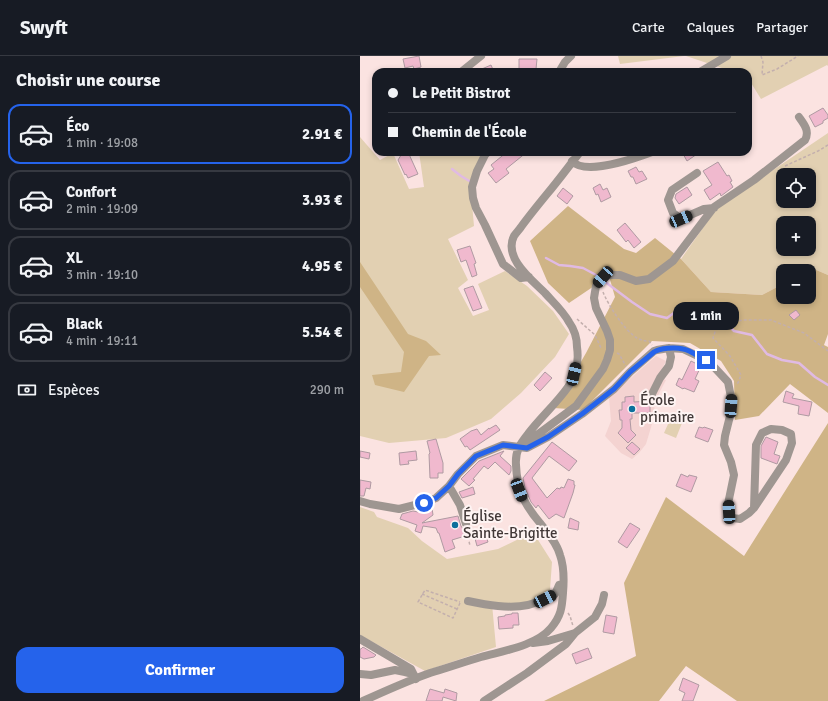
<!DOCTYPE html>
<html lang="fr">
<meta charset="utf-8">
<style>
body{margin:0;font-family:Signika,sans-serif;background:#20242c;color:#f1f3f6;height:100vh;display:flex;flex-direction:column;font-size:15px;white-space:nowrap}
*{box-sizing:border-box;margin:0}
p{font-size:13px;color:#9ea1a6}
.icon{flex:none;width:22px;height:22px;fill:none;stroke:currentColor;stroke-width:2;stroke-linecap:round;stroke-linejoin:round}
.map{position:relative;flex:1;overflow:hidden}
.drawer{display:flex;flex-direction:column;background:#171b24;width:360px}
.drawer>*{flex:none}
.guide{position:absolute;left:12px;top:12px;width:380px;height:88px;border-radius:12px;box-shadow:0 2px 6px #0003;display:grid;align-content:center;height:88px;padding:0 16px;background:#171b24}
.fabs{position:absolute;left:416px;top:112px;display:grid;gap:8px}
.fabs a{display:grid;place-items:center;width:40px;height:40px;border-radius:8px;background:#171b24;box-shadow:0 2px 6px #0003;font-size:20px}
.end{position:absolute;width:18px;height:18px;margin:-9px;border:5px solid #2563eb;background:#fff;box-shadow:0 0 0 2px #fff}
.from{border-radius:50%}
.bubble{position:absolute;height:28px;border-radius:12px;background:#171b24;box-shadow:0 2px 6px #0003;font-size:13px;font-weight:800;line-height:28px;text-align:center}
.car{position:absolute;width:12px;height:24px;margin:-12px -6px;border-radius:5px;box-shadow:0 0 3px 1px #0007;background:linear-gradient(#222 24%,#8ab4d8 0 40%,#222 0 76%,#8ab4d8 0 86%,#222 0)}
.guide b{display:flex;align-items:center;gap:14px;height:38px;font-size:15px}
.guide b+b{border-top:1px solid #363941}
.guide i{width:10px;height:10px;background:#f1f3f6}
ul{padding:0;list-style:none}
li{display:flex;align-items:center;gap:12px;height:60px;margin:0 8px 6px;padding:0 8px;border:2px solid #363941;border-radius:12px}
li div{flex:1}
li b{display:block;font-size:15px}
li em{font-style:normal;font-weight:800}
li.current{border-color:#2563eb}
li>.icon{width:36px;height:36px;stroke-width:1.5}
h2{padding:0 16px;font-size:18px;line-height:48px}
.pay{display:flex;align-items:center;gap:10px;height:44px;padding:0 16px;font-size:15px}
.pay p{margin-inline-start:auto}
.action{display:flex;gap:8px;margin-top:auto;padding:8px 16px}
.action a{flex:1;height:46px;border-radius:12px;background:#2563eb;color:#fff;font-size:16px;font-weight:800;line-height:46px;text-align:center}
header{display:flex;align-items:center;gap:24px;box-sizing:border-box;height:56px;padding:0 20px;background:#171b24;border-bottom:1px solid #363941}
header strong{font-size:19px}
nav{display:flex;gap:22px;margin-inline-start:auto;font-size:14px}
main{display:flex;flex:1;min-height:0}
.map>svg:first-child{display:block}
.built{fill:#f4d3d1}
.green{fill:#e2d0b2;fill-rule:evenodd}
.forest{fill:#cfb486}
.lines{fill:none;stroke-linecap:round;stroke-linejoin:round}
.stream{stroke:#e0bae3;stroke-width:2.5}
.building{fill:#f0b9ce;stroke:#af9aa2}
.path{stroke:#c3afad;stroke-width:1.5;stroke-dasharray:3 2;stroke-linecap:butt}
.minor{stroke:#9e9691;stroke-width:8}
.route{stroke:#2563eb;stroke-width:5}
.poi-dot{fill:#0b6f9c;stroke:#fef4f3;stroke-width:1.5}
.labels{text-anchor:middle;dominant-baseline:central;stroke-width:4;stroke-linejoin:round;paint-order:stroke}
.poi-label{font-size:15px;fill:#413837;stroke:#fef4f3;text-anchor:start}
</style>
<header>
<strong>Swyft</strong>
<nav><a>Carte</a><a>Calques</a><a>Partager</a></nav>
</header>
<main>
<section class="drawer">
<h2>Choisir une course</h2>
<ul>
<li class="current"><svg class="icon" aria-label="car" viewBox="0 0 24 24"><path d="M5 17H2v-5l4-1 3-4h7l3 4 3 1v5h-3M9 17h6M6 11h13"/><circle cx="7" cy="17" r="2"/><circle cx="17" cy="17" r="2"/></svg><div><b>Éco</b><p>1 min · 19:08</p></div><em>2.91 €</em></li>
<li><svg class="icon" aria-label="car" viewBox="0 0 24 24"><path d="M5 17H2v-5l4-1 3-4h7l3 4 3 1v5h-3M9 17h6M6 11h13"/><circle cx="7" cy="17" r="2"/><circle cx="17" cy="17" r="2"/></svg><div><b>Confort</b><p>2 min · 19:09</p></div><em>3.93 €</em></li>
<li><svg class="icon" aria-label="car" viewBox="0 0 24 24"><path d="M5 17H2v-5l4-1 3-4h7l3 4 3 1v5h-3M9 17h6M6 11h13"/><circle cx="7" cy="17" r="2"/><circle cx="17" cy="17" r="2"/></svg><div><b>XL</b><p>3 min · 19:10</p></div><em>4.95 €</em></li>
<li><svg class="icon" aria-label="car" viewBox="0 0 24 24"><path d="M5 17H2v-5l4-1 3-4h7l3 4 3 1v5h-3M9 17h6M6 11h13"/><circle cx="7" cy="17" r="2"/><circle cx="17" cy="17" r="2"/></svg><div><b>Black</b><p>4 min · 19:11</p></div><em>5.54 €</em></li>
</ul>
<div class="pay"><svg class="icon" aria-label="cash" viewBox="0 0 24 24"><path d="M3 7h18v10H3z"/><circle cx="12" cy="12" r="2"/></svg>Espèces<p>290 m</p></div>
<div class="action"><a>Confirmer</a></div>
</section>
<div class="map">
<svg width="468" height="645" viewBox="0 0 468 645">
<rect width="100%" height="100%" fill="#fbe3e1"/>
<path class="built" d="M296 300 306 305 298 321 306 324 294 347 295 358 286 388 279 397 272 403 261 397 245 380 251 365 249 341Z"/>
<path class="green" d="M258 0H324L260 8Z
M326 0H468V10L467 9 401 43 388 22V16H374Z
M468 77V219L454 213 449 215H423V228L402 239 351 236 321 203 357 152ZM423 119H449V145H423ZM423 167H449V193H423Z
M0 81 20 104 33 97 49 133 64 131 59 96H126L110 126 114 170 88 183 108 224 98 232 113 260 129 254 118 228 145 215 167 230 193 255 209 278 195 301 161 337 131 363 86 382 29 387 0 380Z
M313 357 324 362 316 382 304 377Z
M0 451 14 456 17 461 48 472 62 485 87 503 138 493 173 476 192 506 190 534 182 541 163 547 132 548 136 591 65 615 0 579Z"/>
<path class="forest" d="M208 150 264 193 276 197 295 182 321 203 351 236 402 239 423 228V241H449V215L454 213 468 219V278L464 289 468 291V357L430 328 399 360 375 364 374 325 361 305 330 287 292 285 223 354 194 352 226 297 255 241 249 220 209 247 188 227 170 185Z
M0 206 48 278 66 285 81 299 69 300 44 336 15 329 12 319 41 316 44 296 0 231Z
M468 367V645H377L326 610 299 645H184L276 600 264 527 306 441 384 500Z"/>
<g class="lines">
<path class="stream" d="M92 113 101 120 111 126
M186 202 199 209 210 210 223 212 238 220
M244 225 272 246 290 258 307 262 322 251 338 258H352L364 265 374 275 392 279 407 298 422 304 439 307 455 321 468 329"/>
</g>
<path class="building" d="M59 0 61 11 54 13 53 10 45 12 43 3Z
M159 3H177L176 13H159Z
M131 9 134 16H115Z
M463 52 468 59V62L463 65V67L455 71 449 60Z
M43 96H48L58 118 48 122 46 118 45 119 38 104Z
M147 96H167L146 113 149 117 136 127 128 117 134 113 131 109Z
M322 96H340L327 105Z
M358 106 367 120 369 119 372 125 370 126 373 131 361 140 360 137 350 144 344 134 352 129 343 115Z
M276 111 279 116 282 115 287 123 276 128 273 121H271L268 115Z
M240 128 243 134 247 132 251 141 241 146 238 138 236 139 233 132Z
M327 131 332 139 319 148 315 142 316 138Z
M203 132 213 140 207 148 197 140Z
M265 167 281 186 274 192 268 184 266 186 257 174Z
M110 190 116 207 114 208 117 219 112 221 106 204 101 206 97 194Z
M113 230 122 252 113 255 104 233Z
M436 254 440 259 434 264 429 259Z
M331 305 341 310 335 323 339 325 334 336 324 332 323 333 316 329 319 322 322 324Z
M185 316 192 322 180 335 174 329Z
M426 335 434 338 432 342 452 346 449 360 438 358 439 350 423 346Z
M274 340V346L290 345V357H272V363H270L271 374 276 379 268 387 258 377 262 372V364H260L259 354H262V346H265V341Z
M136 369 140 374 110 394 107 390 105 391 100 383 111 375 117 373 121 379 129 372V373Z
M339 371 343 372 344 371 353 374 348 386 335 381Z
M406 381 418 386 414 398 420 400 417 408 401 402V390Z
M76 383 83 407V417H78V422H70L69 398 70 397 67 385Z
M192 386 217 405 209 415 189 400 172 422 187 442 197 432 200 433 201 431 204 432 208 423 214 425V429H215L213 437 204 462 196 458 189 463 178 449 176 452 171 446 165 432 163 422Z
M272 386 280 393 274 399 266 392Z
M0 395 10 397 9 403 0 401Z
M56 395 57 404 48 405 49 408 40 409 39 397Z
M144 395 140 400 151 410V415L149 419 135 406 128 413 124 410 113 423 115 424 109 430 101 423 119 405Z
M321 418 328 421 329 419 337 421 331 436 316 430Z
M0 424 11 426 10 433 6 432 4 440H0Z
M113 431 115 438 102 442 99 436Z
M66 452H72L73 459 62 467 98 460 101 470 103 473 105 480 92 484 95 492 85 496 79 477H78L76 472 63 470 61 477 55 475 57 469 40 463 42 458 53 455 58 456 59 454Z
M210 462 219 466 218 474 208 472Z
M270 467 280 473 267 492 258 486Z
M124 475 128 486 117 490 114 479Z
M152 557H158L159 569H153V572L139 573 138 561 145 560V559L152 558Z
M246 559 257 561 254 578 243 576Z
M3 591 16 599 14 601 4 603 0 601V593H1Z
M228 592 232 602 216 608 212 598Z
M323 622 339 629 333 645H322L325 637 319 634Z
M70 633 84 637 85 633 97 637 96 645 83 641 82 645H66Z"/>
<g class="lines">
<path class="path" d="M401 0 403 6 402 19 417 13 438 0
M425 110 458 95 468 89
M243 236C248 249 265 275 277 282 281 284 284 285 289 285L292 289
M217 263 235 279 241 292
M257 297 259 298 266 310
M377 327H378L381 319 370 300 353 282 356 273 382 264H411L444 277 468 295
M105 476 106 482 108 481
M107 476 110 490
M62 538 97 553
M100 547 93 562 58 546 65 534 100 546
M208 557 210 560 213 570"/>
<path class="minor" d="M101 16 121 0
M199 16 205 6 211 0
M340 16 367 0
M128 96 125 99 117 115 112 131 113 142 116 152 125 169 143 208 161 222 169 221
M212 105C225 120 276 102 292 96
M337 117 312 134 308 144 313 157 321 163 344 153 354 152
M291 340 300 322 309 310 311 301 309 292
M168 389 177 379 216 350 243 313 247 304 250 294V284L247 275 236 252 234 242 236 230 243 221 250 219H260L276 225 289 223 313 205 354 151 394 124 445 84C450 75 444 68 439 61
M89 430 100 449 106 468
M0 445 10 448 39 453 63 447 76 442 89 430 98 418 116 400 143 389 167 392 188 381 222 358 254 333 270 316 294 295 297 294 309 292 323 293 346 304 354 311 368 326 371 341 370 360 365 380 364 389 371 406 374 419 368 448 369 456 373 462 380 463 389 457 394 452 396 389 402 377 411 373 422 374 431 378 432 387 426 404 394 452
M108 545C127 549 149 553 168 549 177 547 186 542 195 538L199 529 203 528
M0 583 51 613 56 623
M173 587 188 585 215 577 235 561 242 548 244 539
M0 618 11 619 35 614 45 616 53 618
M3 645C25 635 47 625 70 617 87 612 104 606 121 601 142 595 176 590 191 572 201 560 202 552 203 537 204 525 204 510 200 499 197 487 187 476 180 467 164 448 157 434 156 409 155 395 160 388 168 378 180 362 196 348 208 331 216 320 219 305 217 291 217 283 214 273 209 266 203 255 193 246 185 237 172 224 143 202 154 180 156 177 159 174 161 171 169 160 178 149 187 138 198 125 209 110 220 96
M124 645 167 617 206 588 215 577"/>
</g>
<g class="lines">
<path class="route" d="M64 447 76 442 89 430 98 418 116 400 143 389 167 392 188 381 222 358 254 333 270 316 294 296C300 292 315 291 323 293 330 294 339 301 346 304"/>
</g>
<g class="poi-dot">
<circle cx="272" cy="353" r="4"/>
<circle cx="95" cy="469" r="4"/>
</g>
<g class="labels">
<g class="poi-label">
<text x="280" y="344">École<tspan x="280" dy="17">primaire</tspan></text>
<text x="103" y="460">Église<tspan x="103" dy="17">Sainte-Brigitte</tspan></text>
</g>
</g>
</svg>
<div class="fabs">
<a><svg class="icon" aria-label="locate" viewBox="0 0 24 24"><circle cx="12" cy="12" r="6"/><path d="M12 2v4M12 18v4M2 12h4M18 12h4"/></svg></a>
<a>+</a>
<a>−</a>
</div>
<i class="end from" style="left:64px;top:447px"></i>
<i class="end" style="left:346px;top:304px"></i>
<div class="bubble" style="left:313px;top:246px;width:66px">1 min</div>
<i class="car" style="left:321px;top:163px;rotate:67deg"></i>
<i class="car" style="left:243px;top:221px;rotate:221deg"></i>
<i class="car" style="left:214px;top:318px;rotate:13deg"></i>
<i class="car" style="left:371px;top:350px;rotate:4deg"></i>
<i class="car" style="left:159px;top:434px;rotate:159deg"></i>
<i class="car" style="left:369px;top:456px;rotate:357deg"></i>
<i class="car" style="left:185px;top:543px;rotate:63deg"></i>
<div class="guide">
<b><i class="from"></i>Le Petit Bistrot</b>
<b><i></i>Chemin de l'École</b>
</div>
</div>
</main>
